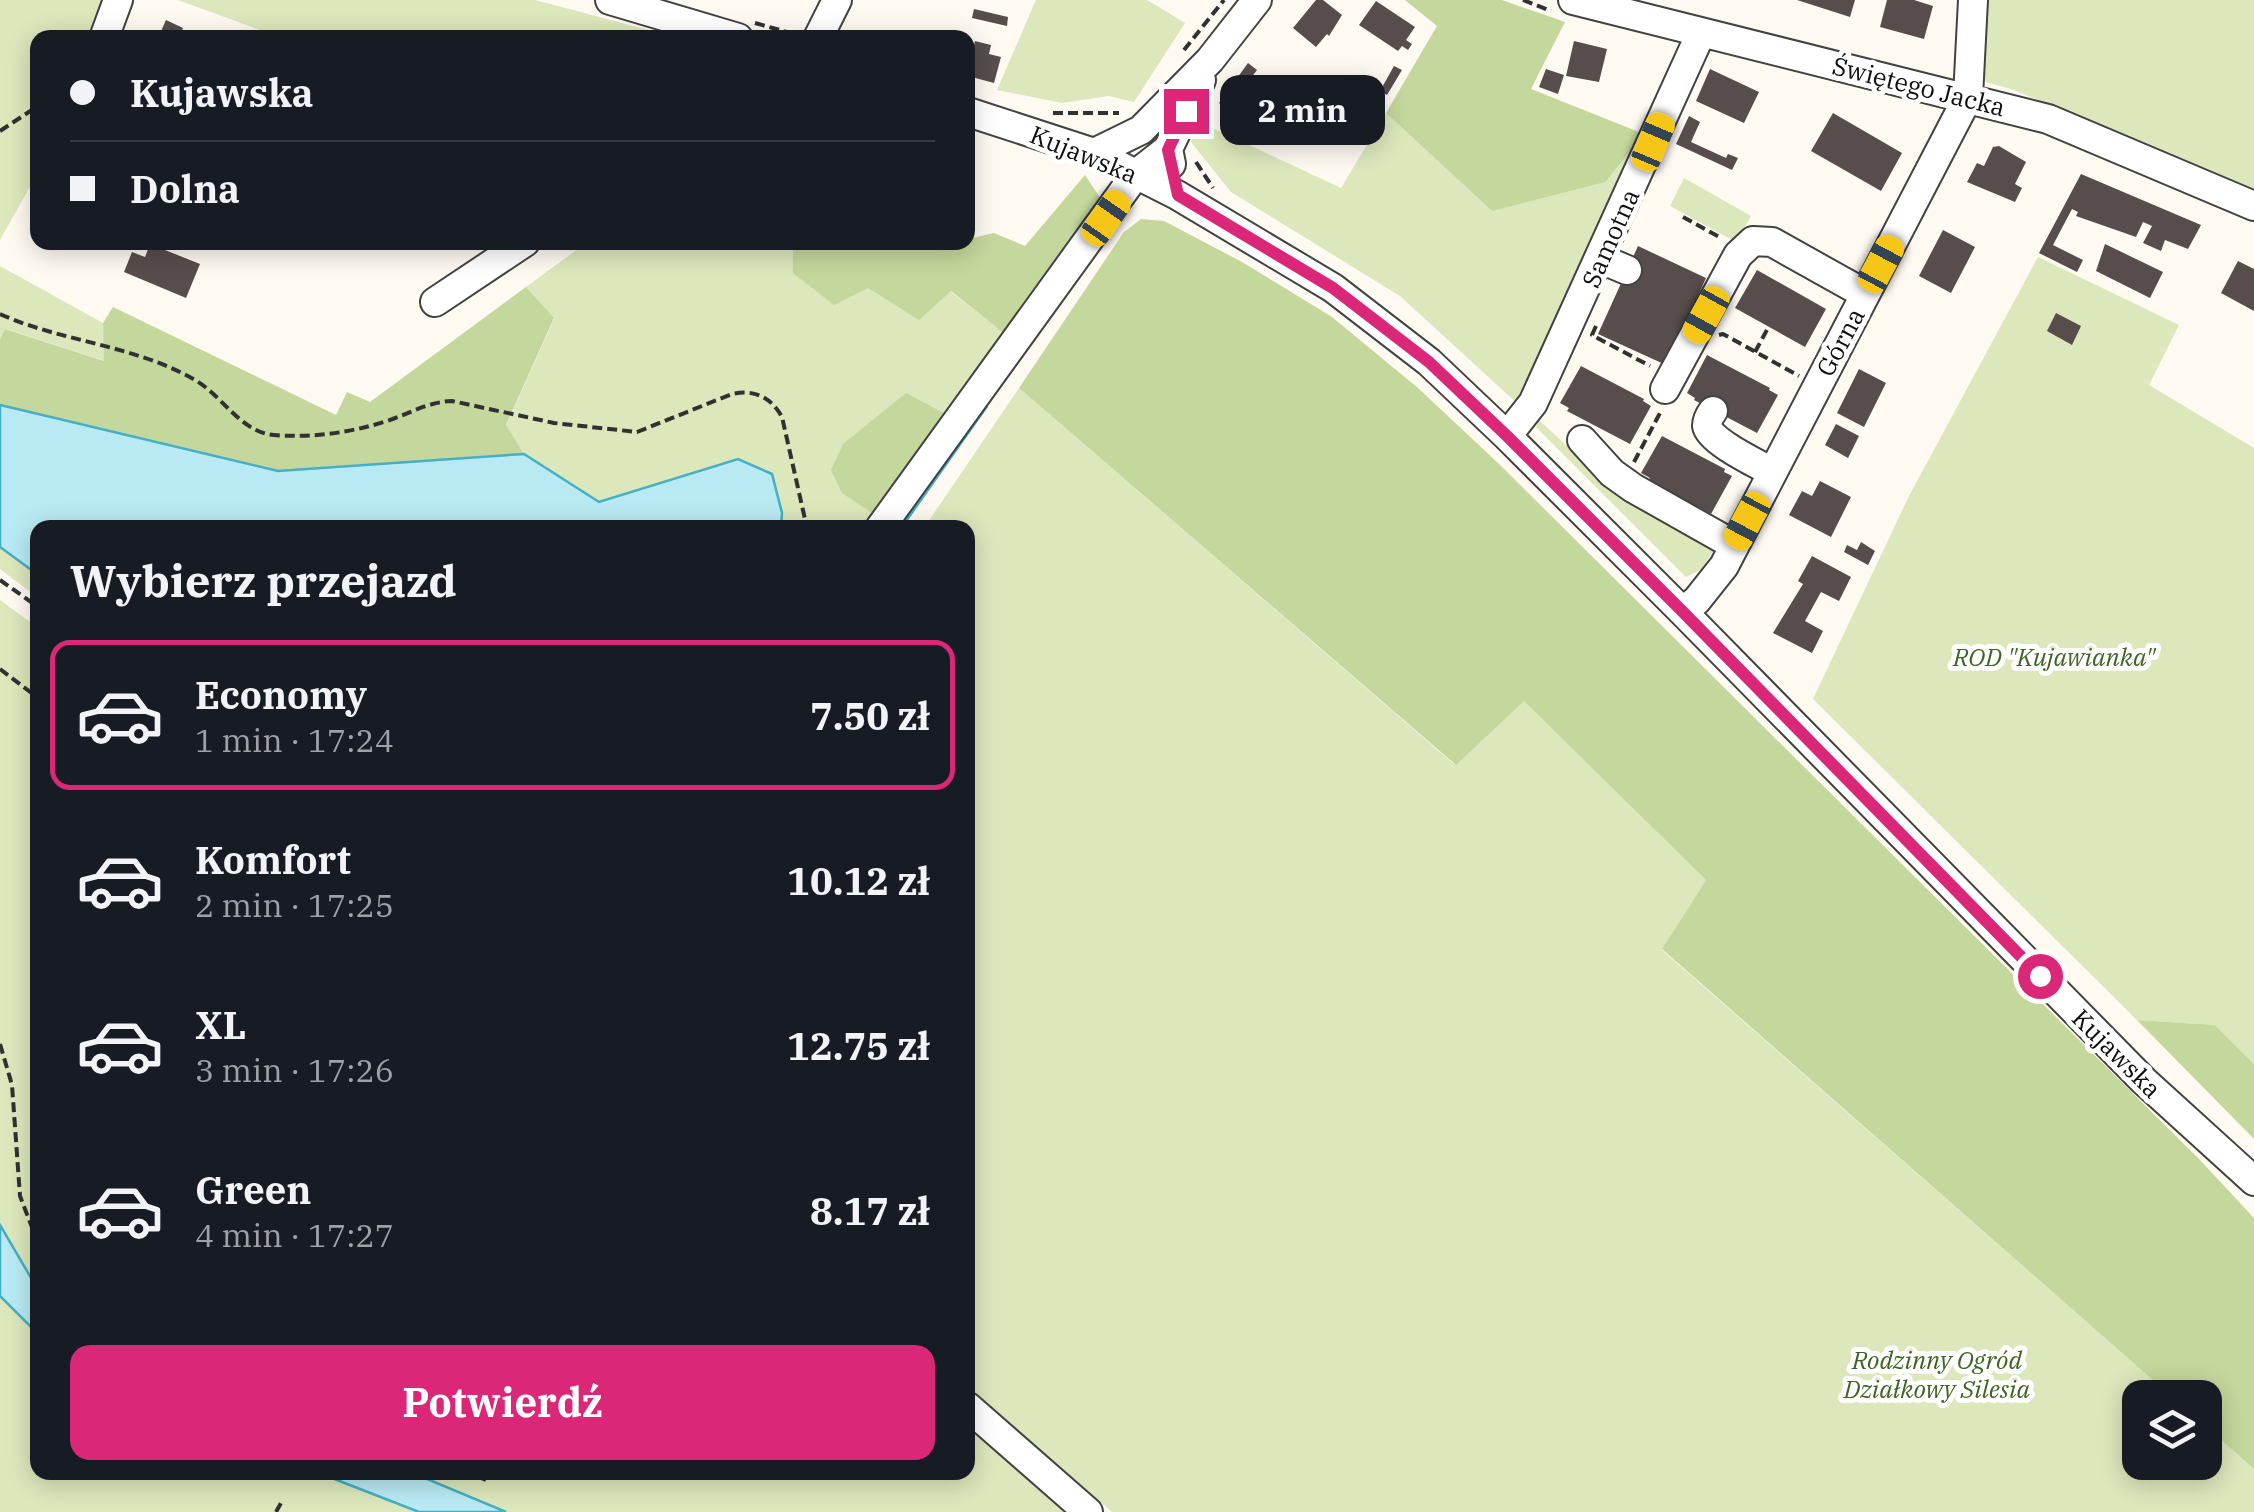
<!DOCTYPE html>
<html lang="pl">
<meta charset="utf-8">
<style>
body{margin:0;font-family:"IBM Plex Serif",serif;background:#20242c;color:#f1f3f6;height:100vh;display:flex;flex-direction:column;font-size:38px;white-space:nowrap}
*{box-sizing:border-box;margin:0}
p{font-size:32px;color:#9ea1a6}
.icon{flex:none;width:55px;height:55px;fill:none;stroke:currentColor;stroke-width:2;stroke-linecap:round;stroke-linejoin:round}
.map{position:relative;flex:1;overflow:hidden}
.drawer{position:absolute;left:30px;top:520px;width:945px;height:960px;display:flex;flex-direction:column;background:#171b24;border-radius:20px;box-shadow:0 5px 25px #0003}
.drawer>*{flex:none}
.hud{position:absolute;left:30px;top:30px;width:945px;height:220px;border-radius:20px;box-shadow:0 5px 25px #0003;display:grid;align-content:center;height:220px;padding:0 40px;background:#171b24}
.buttons{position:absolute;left:2122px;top:1380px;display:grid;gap:20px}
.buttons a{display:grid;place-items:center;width:100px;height:100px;border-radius:20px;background:#171b24;box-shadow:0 5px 25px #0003;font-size:50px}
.end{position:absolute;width:45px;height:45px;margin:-22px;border:12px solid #db2777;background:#fff;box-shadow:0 0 0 5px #fff}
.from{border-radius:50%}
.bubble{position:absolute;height:70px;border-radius:20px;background:#171b24;box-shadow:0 5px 25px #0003;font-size:32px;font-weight:700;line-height:70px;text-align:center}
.car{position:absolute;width:30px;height:60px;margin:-30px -15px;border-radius:12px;box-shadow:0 0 8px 2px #0007;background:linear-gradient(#f5c518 24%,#345 0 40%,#f5c518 0 76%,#345 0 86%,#f5c518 0)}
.hud b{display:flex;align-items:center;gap:35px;height:95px;font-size:38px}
.hud b+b{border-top:2px solid #363941}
.hud i{width:25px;height:25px;background:#f1f3f6}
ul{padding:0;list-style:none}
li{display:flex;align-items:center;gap:30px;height:150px;margin:0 20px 15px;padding:0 20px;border:5px solid transparent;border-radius:20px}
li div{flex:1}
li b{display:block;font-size:38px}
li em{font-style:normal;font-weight:700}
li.selected{border-color:#db2777}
li>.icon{width:90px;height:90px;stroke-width:1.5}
h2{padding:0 40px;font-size:45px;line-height:120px}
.button{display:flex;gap:20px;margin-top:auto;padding:20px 40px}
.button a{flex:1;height:115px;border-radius:20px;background:#db2777;color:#fff;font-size:40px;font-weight:700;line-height:115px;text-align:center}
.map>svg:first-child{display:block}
.green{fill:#dce7bc}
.forest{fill:#c4d79c}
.water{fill:#b9eaf3;stroke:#44afc5;stroke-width:2.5}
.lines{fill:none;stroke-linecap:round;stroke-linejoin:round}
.stream{stroke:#44afc5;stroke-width:6}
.building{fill:#574d4c}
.minor-casing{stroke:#424242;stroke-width:32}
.path{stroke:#313131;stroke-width:4;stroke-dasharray:10 5;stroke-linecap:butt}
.minor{stroke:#fff;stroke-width:28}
.route{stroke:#db2777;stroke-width:12}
.labels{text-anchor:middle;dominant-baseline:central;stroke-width:10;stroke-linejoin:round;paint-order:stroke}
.street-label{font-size:25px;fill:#0f0f0f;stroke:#fff}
.park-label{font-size:25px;font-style:italic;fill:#3f6322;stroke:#fff}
</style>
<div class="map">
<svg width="2254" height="1512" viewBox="0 0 2254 1512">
<rect width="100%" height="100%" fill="#fef9f1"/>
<path class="green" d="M0 0H108L95 37 38 38 37 174 0 240Z
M178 0H535L675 37H279Z
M1036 0H1147L1185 23 1134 102 1109 96 1062 103 997 90Z
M1982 0H2254V191L2014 90 1986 82 1978 67Z
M1386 113 1492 211 1644 134 1519 405 1400 296 1231 192 1191 142 1198 121 1341 188Z
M1684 178 1751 216 1736 242 1670 206Z
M586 243H793V273L868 287 950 291 1006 335 869 527H781L782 513 738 459 599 502 524 454 506 426 554 319 526 287Z
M2038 257 2179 325 2149 385 2254 448V1064L2215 1025 2137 1020 1813 699 1909 496Z
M0 266 103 323 105 361 6 329 0 340Z
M1019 388 1455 765 1524 700 1706 880 1662 950 2172 1397 2140 1398V1462H2205V1426L2254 1469V1512H1112L968 1387V528H924Z
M1539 420 1614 490 1714 549 1702 569 1686 577 1536 427Z
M0 547 37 574V597L0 569Z
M0 600 37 627V1288L0 1225Z
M0 1296 37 1333 38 1472 319 1473 419 1512H0Z
M968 1420 1074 1512H506L413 1473 968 1472Z"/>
<path class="forest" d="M1405 0H1502L1565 22 1531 89 1644 134 1605 182 1492 211 1386 113 1437 26Z
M1085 175 1100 198 1089 219 1006 335 951 291 919 320 868 288 834 305 793 273V243L896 242 907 248 968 242V239L994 233 1025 246Z
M1141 219 1164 221 1242 262 1332 317 1418 388 1498 463 2199 1159 2254 1218V1469L2205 1426V1398L2172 1397 1662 949 1706 880 1524 701 1456 765 1019 388 1124 232Z
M526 287 554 318 506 425 524 454 278 471 0 405V340L5 329 104 361 103 323 113 307 336 415 347 392 370 402Z
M906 393 951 417 877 516 842 493 831 470 843 444Z
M2137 1020 2215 1025 2254 1064V1139Z"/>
<path class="water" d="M0 405 278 471 524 454 599 502 738 459 772 474 782 513 781 527 38 528 37 574 0 547Z
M0 1225 37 1288V1333L0 1296Z
M319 1473H413L506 1512H419Z"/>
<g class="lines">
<path class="stream" d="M899 528 985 406"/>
</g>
<path class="building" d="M1316 0H1323L1342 15 1329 36 1327 34 1316 47 1293 28Z
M1797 0H1855L1850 17Z
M1887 0H1914L1933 6 1924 39 1880 27Z
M1376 1 1415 27 1406 40 1412 44 1408 50 1402 46 1398 51 1359 25Z
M974 9 1008 17 1007 26 972 18Z
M166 20 183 28 179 38H158Z
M975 41 991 45 989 54 1001 57 994 83 968 76V48L973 49Z
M1574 41 1607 49 1599 82 1566 76Z
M1248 63 1257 70 1227 110 1219 103Z
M1394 66 1402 70 1387 95 1380 91Z
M1546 69 1564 75 1558 94 1539 87Z
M1710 69 1759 92 1744 123 1696 101Z
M1833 113 1902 153 1881 191 1811 151Z
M1689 116 1700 122 1691 142 1726 158 1728 154 1738 158 1732 170 1676 144Z
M1999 146 2026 162 2015 184 2022 188 2015 202 1967 182 1977 163 1984 166 1993 147Z
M2081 174 2201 225 2188 249 2165 240 2161 251 2143 243 2152 226 2143 222 2136 237 2076 216 2078 212 2072 209 2053 245 2083 260 2077 272 2039 253Z
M1943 230 1975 247 1951 293 1919 276Z
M150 244 200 264 186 298 124 272 132 252 145 257Z
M2105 244 2163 272 2150 298 2096 271Z
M1638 246 1706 278 1666 365 1598 334Z
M2238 261 2254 269V311L2221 293Z
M1757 270 1826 309 1805 347 1735 308Z
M2056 313 2081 326 2072 345 2047 331Z
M1707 355 1770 388 1769 390 1778 395 1757 433 1694 400 1695 398 1687 393Z
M1581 366 1644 399 1643 401 1651 406 1630 444 1567 411 1569 408 1560 403Z
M1859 369 1886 383 1864 427 1837 413Z
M1836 424 1859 436 1848 458 1825 445Z
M1662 436 1725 469 1724 472 1732 476 1711 514 1648 481 1650 478 1641 473Z
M1820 481 1851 497 1831 537 1789 515 1802 491 1812 496Z
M1861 542 1875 551 1868 565 1844 552 1847 545 1857 550Z
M1812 556 1851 577 1839 601 1821 592 1805 621 1823 631 1812 653 1773 633 1803 584 1798 581Z"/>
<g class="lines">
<g class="minor-casing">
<path id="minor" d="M610 0 738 38
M1573 0 2048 119 2254 206
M104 38 118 0
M818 38 837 0
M968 112 1094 153 1177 195 1333 288 1429 362 1507 436 1683 612 2144 1081 2254 1181
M1094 153 1141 130 1210 60 1257 0
M1171 164 1168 149 1201 80
M1601 259 1627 270
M435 302 525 242
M1665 389 1738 255 1753 241 1772 242 1865 294
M1713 411C1710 415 1707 421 1707 426 1709 441 1758 464 1772 472
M1507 436 1533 403 1701 33
M1582 440 1612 473 1633 488 1734 545
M880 528 1136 174 1168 149
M1683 612 1697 600 1724 566 1968 97 1973 0
M968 1407 1088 1512"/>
</g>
<path class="path" d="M1523 0 1551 11
M755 23 794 34
M1184 50 1224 0
M1053 113H1119
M0 131 38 106
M1196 162 1213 188
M1683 217 1721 238
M0 314C62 342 135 345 195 380 224 397 240 432 274 435 313 438 349 433 387 421 409 414 427 402 452 401L554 423 637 432 732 394C754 389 771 397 782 417L807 528
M1596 326 1592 335 1650 366
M1719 335 1723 334 1799 376
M1755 352 1768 328
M1634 462 1660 413
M0 580 38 607
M0 669 38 698
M0 1044 12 1085 20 1196 38 1243
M468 1472 486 1480
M276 1512 281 1503"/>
<use href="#minor" class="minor"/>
</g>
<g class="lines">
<path class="route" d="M1186 111 1168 150 1178 195 1333 288 1429 362 1507 436 1683 612 2040 976"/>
</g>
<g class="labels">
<g class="street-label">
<text transform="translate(1919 86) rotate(14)">Świętego Jacka</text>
<text transform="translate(1084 154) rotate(22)">Kujawska</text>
<text transform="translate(1610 238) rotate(-66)">Samotna</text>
<text transform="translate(1840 342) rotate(-62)">Górna</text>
<text transform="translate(2117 1053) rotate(45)">Kujawska</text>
</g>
<g class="park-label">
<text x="2054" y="656">ROD "Kujawianka"</text>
<text x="1937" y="1359">Rodzinny Ogród<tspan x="1937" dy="29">Działkowy Silesia</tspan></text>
</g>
</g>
</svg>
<div class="buttons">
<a><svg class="icon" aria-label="layers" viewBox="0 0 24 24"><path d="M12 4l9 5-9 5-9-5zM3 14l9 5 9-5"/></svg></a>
</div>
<i class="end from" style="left:2040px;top:976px"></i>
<i class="end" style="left:1186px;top:111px"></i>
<div class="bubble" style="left:1220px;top:75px;width:165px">2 min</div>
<i class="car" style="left:1653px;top:142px;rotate:23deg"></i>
<i class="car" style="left:1106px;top:218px;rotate:35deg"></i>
<i class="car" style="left:1881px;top:264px;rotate:28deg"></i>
<i class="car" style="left:1706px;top:315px;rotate:209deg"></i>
<i class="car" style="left:1747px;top:521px;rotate:208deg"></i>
<div class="hud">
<b><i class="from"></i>Kujawska</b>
<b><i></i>Dolna</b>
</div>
<section class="drawer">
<h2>Wybierz przejazd</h2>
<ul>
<li class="selected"><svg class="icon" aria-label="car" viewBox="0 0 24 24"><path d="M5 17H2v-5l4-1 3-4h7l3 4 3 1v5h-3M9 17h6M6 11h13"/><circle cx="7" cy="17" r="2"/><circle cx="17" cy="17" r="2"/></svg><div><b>Economy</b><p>1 min · 17:24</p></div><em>7.50 zł</em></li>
<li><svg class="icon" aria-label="car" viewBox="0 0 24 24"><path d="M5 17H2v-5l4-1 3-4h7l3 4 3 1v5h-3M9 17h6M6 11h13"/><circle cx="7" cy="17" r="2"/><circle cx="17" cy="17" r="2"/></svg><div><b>Komfort</b><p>2 min · 17:25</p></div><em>10.12 zł</em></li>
<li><svg class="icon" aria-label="car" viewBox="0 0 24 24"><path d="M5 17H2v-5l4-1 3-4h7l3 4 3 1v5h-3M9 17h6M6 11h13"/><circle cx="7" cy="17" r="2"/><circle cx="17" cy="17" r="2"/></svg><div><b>XL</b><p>3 min · 17:26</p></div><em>12.75 zł</em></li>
<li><svg class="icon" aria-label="car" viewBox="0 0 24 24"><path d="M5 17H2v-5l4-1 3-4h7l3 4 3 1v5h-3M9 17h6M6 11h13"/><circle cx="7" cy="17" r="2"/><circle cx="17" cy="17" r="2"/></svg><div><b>Green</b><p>4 min · 17:27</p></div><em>8.17 zł</em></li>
</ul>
<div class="button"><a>Potwierdź</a></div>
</section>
</div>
